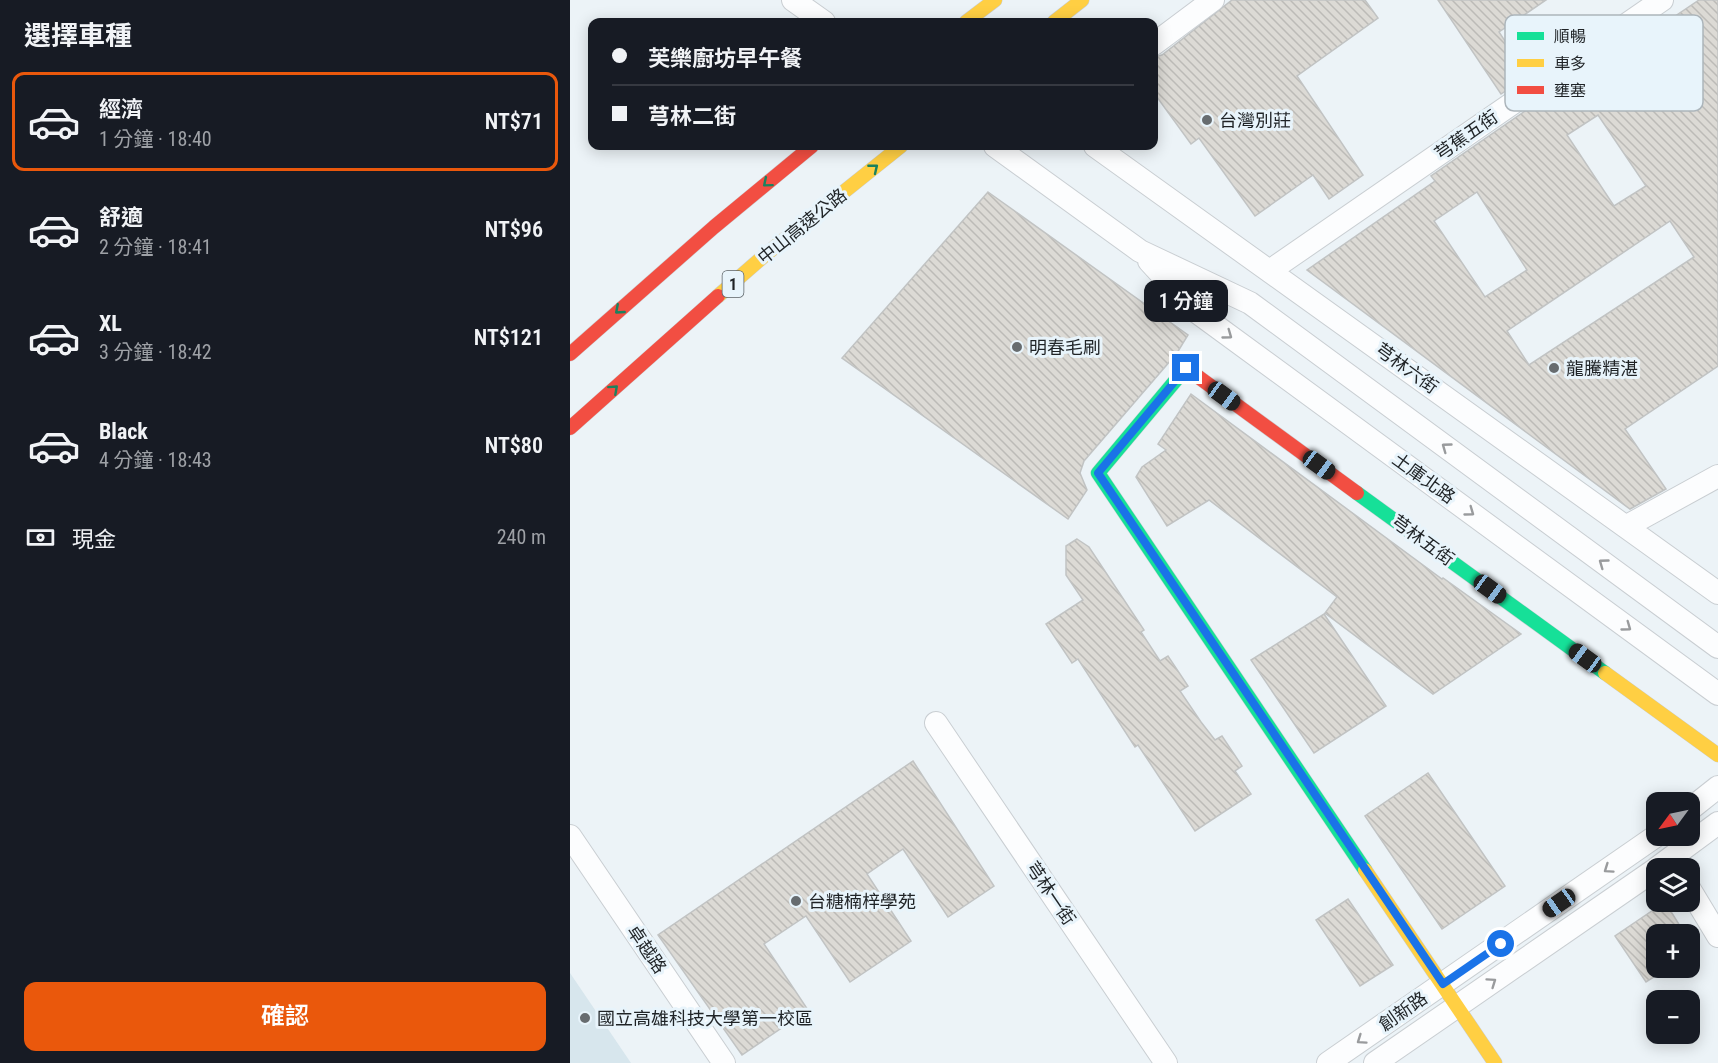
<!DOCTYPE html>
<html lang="zh-TW">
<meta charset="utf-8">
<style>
body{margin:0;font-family:"Roboto Condensed","Noto Sans TC",sans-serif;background:#242831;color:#f1f3f6;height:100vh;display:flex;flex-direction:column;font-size:22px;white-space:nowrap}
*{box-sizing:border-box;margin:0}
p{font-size:20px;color:#9ea1a6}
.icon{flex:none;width:33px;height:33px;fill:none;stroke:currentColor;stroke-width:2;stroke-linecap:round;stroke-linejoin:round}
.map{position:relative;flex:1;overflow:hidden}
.drawer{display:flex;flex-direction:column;background:#171b24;width:570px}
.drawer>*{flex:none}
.guide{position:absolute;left:18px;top:18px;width:570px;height:132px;border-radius:12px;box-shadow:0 3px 15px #0003;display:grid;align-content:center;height:132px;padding:0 24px;background:#171b24}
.needle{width:39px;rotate:237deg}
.buttons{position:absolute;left:1076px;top:792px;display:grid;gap:12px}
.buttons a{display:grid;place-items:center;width:54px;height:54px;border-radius:12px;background:#171b24;box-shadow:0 3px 15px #0003;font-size:30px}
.end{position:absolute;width:27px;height:27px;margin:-14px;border:8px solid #1a73e8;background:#fff;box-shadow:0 0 0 3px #fff}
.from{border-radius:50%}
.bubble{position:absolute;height:42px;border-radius:12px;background:#171b24;box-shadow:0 3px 15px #0003;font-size:20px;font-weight:600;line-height:42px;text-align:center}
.car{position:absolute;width:18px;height:36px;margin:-18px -9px;border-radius:8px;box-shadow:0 0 4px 2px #0007;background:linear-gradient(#222 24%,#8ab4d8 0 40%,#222 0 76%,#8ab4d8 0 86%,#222 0)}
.guide b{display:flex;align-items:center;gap:21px;height:57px;font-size:22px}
.guide b+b{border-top:2px solid #363941}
.guide i{width:15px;height:15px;background:#f1f3f6}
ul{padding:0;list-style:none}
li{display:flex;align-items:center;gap:18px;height:99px;margin:0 12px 9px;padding:0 12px;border:3px solid transparent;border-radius:12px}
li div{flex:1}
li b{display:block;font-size:22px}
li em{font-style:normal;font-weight:600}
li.active{border-color:#ea580c}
li>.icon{width:54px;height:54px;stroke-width:1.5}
h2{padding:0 24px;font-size:27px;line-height:72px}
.pay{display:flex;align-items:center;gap:15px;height:66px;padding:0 24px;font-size:22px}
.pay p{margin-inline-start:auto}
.primary-button{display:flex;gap:12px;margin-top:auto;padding:12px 24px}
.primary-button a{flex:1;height:69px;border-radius:12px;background:#ea580c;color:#fff;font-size:24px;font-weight:600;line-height:69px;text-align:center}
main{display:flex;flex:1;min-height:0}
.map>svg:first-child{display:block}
.built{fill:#d7e6ed}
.building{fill:url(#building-back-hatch);stroke:#c1c3c3;stroke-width:1.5;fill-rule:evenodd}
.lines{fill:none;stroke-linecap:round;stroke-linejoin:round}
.street-casing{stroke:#c9ced2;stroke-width:24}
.fast-casing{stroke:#c9ced2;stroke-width:15}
.slow-casing{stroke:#c9ced2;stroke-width:15}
.jam-casing{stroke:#c9ced2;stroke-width:15}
.street{stroke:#fcfdfe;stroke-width:22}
.fast{stroke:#16e098;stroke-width:14}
.slow{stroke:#ffcf43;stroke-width:14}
.jam{stroke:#f24e42;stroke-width:14}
.oneway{stroke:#1a825f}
.oneway2{stroke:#999b9d}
.route{stroke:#1a73e8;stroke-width:8}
.poi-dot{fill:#676c6f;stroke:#e8f4fb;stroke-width:2}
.labels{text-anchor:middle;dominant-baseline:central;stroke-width:6;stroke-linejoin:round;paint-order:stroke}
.shield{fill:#e8f4fb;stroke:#5b6266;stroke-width:1.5}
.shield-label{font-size:16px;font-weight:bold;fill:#1f2326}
.poi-label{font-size:18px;fill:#1f2326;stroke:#e8f4fb;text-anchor:start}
.street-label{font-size:18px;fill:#1f2326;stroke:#e8f4fb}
.key{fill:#e8f4fb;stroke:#acb5bb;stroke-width:1.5}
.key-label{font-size:16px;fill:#1f2326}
</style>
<main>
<section class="drawer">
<h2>選擇車種</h2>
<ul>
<li class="active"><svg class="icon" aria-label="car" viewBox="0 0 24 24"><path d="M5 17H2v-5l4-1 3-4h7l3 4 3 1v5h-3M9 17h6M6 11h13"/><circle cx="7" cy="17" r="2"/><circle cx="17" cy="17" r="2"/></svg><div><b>經濟</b><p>1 分鐘 · 18:40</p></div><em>NT$71</em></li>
<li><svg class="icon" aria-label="car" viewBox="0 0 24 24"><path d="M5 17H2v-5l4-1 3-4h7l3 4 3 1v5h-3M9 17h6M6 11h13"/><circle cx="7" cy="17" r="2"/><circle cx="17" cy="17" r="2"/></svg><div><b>舒適</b><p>2 分鐘 · 18:41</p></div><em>NT$96</em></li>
<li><svg class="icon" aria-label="car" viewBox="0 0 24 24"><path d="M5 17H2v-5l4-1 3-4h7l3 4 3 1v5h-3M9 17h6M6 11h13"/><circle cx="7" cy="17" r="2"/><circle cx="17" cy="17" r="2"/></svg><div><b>XL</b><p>3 分鐘 · 18:42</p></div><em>NT$121</em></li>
<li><svg class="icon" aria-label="car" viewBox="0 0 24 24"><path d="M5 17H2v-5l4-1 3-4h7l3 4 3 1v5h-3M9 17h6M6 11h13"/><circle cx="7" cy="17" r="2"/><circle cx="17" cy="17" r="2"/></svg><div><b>Black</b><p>4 分鐘 · 18:43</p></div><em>NT$80</em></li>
</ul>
<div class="pay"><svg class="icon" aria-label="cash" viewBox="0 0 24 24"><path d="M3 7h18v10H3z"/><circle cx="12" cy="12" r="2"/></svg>現金<p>240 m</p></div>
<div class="primary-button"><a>確認</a></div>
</section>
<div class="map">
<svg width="1148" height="1063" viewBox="0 0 1148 1063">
<defs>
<pattern id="building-back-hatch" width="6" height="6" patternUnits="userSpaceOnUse" patternTransform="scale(1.5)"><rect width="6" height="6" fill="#dcdad5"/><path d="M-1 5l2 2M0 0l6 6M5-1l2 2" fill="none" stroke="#bcbbb7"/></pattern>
</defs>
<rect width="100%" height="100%" fill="#ecf3f7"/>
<path class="built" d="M0 973 61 1063H0Z"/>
<path class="building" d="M662 0H795L808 18 727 76 793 175 759 199 743 175 685 216 629 138 621 144 584 93V57L592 55Z
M868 0H976L929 32 958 76 931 94Z
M1129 0H1148V366L1055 429 1096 489 1060 509 737 270 865 181 861 176 997 82 1000 87ZM1028 115 1076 186 1044 206 997 135ZM907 192 957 270 915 297 864 221ZM1100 221 1124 257 959 365 937 331Z
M418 192 618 335 607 353 514 461 510 473 517 490 498 519 272 358Z
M621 394 872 579 873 578 951 634 863 694 755 613 767 597 639 500 597 526 566 477 572 467 596 450 588 444Z
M507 539 519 547 574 630 571 632 590 661 598 656 618 686 610 691 631 722 645 740 652 736 672 766 665 771 681 794 625 831 568 745 565 747 508 659 502 663 476 624 513 600 496 575V546Z
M754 614 816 706 744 753 681 660Z
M343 761 424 886 378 917 333 849 297 874 341 941 280 982 236 916 194 944 238 1010 172 1055 88 935Z
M858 773 935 886 872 929 795 816Z
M778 899 823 965 790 986 746 920Z
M1095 902 1115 934H1086V968H1098L1076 982 1045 936Z"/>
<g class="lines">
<g class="street-casing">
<path id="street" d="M223 0 254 22
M584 44 643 0
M425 146 570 251 680 303 1148 647
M525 146 1148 593
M579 261 624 310 1148 694
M701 270 1092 0
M1057 526 1148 476
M366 723 596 1063
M1119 810 1148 787
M0 836 154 1063
M1087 868 1148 823
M1119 888 1148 936
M758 1063 1086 836
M805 1063 1086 869"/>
</g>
<g class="fast-casing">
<path id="fast" d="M627 376 616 368 528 473 795 870
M787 493 1035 673"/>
</g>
<g class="slow-casing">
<path id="slow" d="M396 22 425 0
M484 22 512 0
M148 296 195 255 331 146
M1035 673 1148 755
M795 870 925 1063"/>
</g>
<g class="jam-casing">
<path id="jam" d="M0 354 144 227 242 146
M627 376 787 493
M0 428 148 296"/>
</g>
<use href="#street" class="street"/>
<use href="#fast" class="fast"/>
<use href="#slow" class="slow"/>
<use href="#jam" class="jam"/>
</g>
<defs><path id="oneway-chevron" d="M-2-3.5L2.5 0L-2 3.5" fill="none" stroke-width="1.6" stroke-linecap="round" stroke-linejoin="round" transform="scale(1.5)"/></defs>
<g class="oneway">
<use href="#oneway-chevron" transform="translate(304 168) rotate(-39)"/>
<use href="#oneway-chevron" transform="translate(197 183) rotate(140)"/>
<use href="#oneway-chevron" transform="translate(49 310) rotate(139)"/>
<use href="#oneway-chevron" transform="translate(44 389) rotate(-42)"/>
</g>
<g class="oneway2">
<use href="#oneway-chevron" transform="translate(658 335) rotate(36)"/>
<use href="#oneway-chevron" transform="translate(876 447) rotate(-144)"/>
<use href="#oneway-chevron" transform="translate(900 512) rotate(36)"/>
<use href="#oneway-chevron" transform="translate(1033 563) rotate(-144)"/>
<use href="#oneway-chevron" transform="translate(1057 627) rotate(36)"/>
<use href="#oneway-chevron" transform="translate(1038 869) rotate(145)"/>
<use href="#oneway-chevron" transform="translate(922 982) rotate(-35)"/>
<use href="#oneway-chevron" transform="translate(791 1040) rotate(145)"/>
</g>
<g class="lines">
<path class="route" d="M616 368 528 473 873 984 931 944"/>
</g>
<g class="poi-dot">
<circle cx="637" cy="120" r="6"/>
<circle cx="447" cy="347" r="6"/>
<circle cx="984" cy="368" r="6"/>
<circle cx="226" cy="901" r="6"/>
<circle cx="15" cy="1018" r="6"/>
</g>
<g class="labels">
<rect class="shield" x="152.5" y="271" width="21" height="26" rx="4.5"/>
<g class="shield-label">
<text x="163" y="284">1</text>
</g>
<g class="poi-label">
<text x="649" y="120">台灣別莊</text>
<text x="459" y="347">明春毛刷</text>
<text x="996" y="368">龍騰精湛</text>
<text x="238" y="901">台糖楠梓學苑</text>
<text x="27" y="1018">國立高雄科技大學第一校區</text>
</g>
<g class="street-label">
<text transform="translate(896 135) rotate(-35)">芎蕉五街</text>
<text transform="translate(232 226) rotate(-39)">中山高速公路</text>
<text transform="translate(837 368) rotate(36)">芎林六街</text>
<text transform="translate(854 478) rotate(36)">土庫北路</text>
<text transform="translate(853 540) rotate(36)">芎林五街</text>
<text transform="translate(481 893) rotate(56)">芎林一街</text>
<text transform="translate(77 949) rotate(56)">卓越路</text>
<text transform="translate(833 1011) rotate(-35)">創新路</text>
</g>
</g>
<rect x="935" y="15" width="198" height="96" rx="9" class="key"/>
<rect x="947" y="32" width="27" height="8" fill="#16e098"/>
<rect x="947" y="59" width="27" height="8" fill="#ffcf43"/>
<rect x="947" y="86" width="27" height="8" fill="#f24e42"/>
<g class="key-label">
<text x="984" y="42">順暢</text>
<text x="984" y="69">車多</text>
<text x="984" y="96">壅塞</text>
</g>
</svg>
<div class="buttons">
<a><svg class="needle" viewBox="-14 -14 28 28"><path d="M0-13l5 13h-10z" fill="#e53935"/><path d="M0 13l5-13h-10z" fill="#9ea1a6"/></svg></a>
<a><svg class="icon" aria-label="layers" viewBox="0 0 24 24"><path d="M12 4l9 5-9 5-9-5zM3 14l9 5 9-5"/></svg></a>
<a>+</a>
<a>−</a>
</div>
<i class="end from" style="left:931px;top:944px"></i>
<i class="end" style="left:616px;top:368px"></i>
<div class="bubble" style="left:574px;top:280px;width:84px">1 分鐘</div>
<i class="car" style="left:654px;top:396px;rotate:126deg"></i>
<i class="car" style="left:749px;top:465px;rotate:126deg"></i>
<i class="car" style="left:920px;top:589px;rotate:126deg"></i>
<i class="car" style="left:1015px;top:658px;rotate:306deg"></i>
<i class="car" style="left:989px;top:903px;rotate:235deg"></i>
<div class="guide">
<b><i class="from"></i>芙樂廚坊早午餐</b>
<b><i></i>芎林二街</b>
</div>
</div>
</main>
